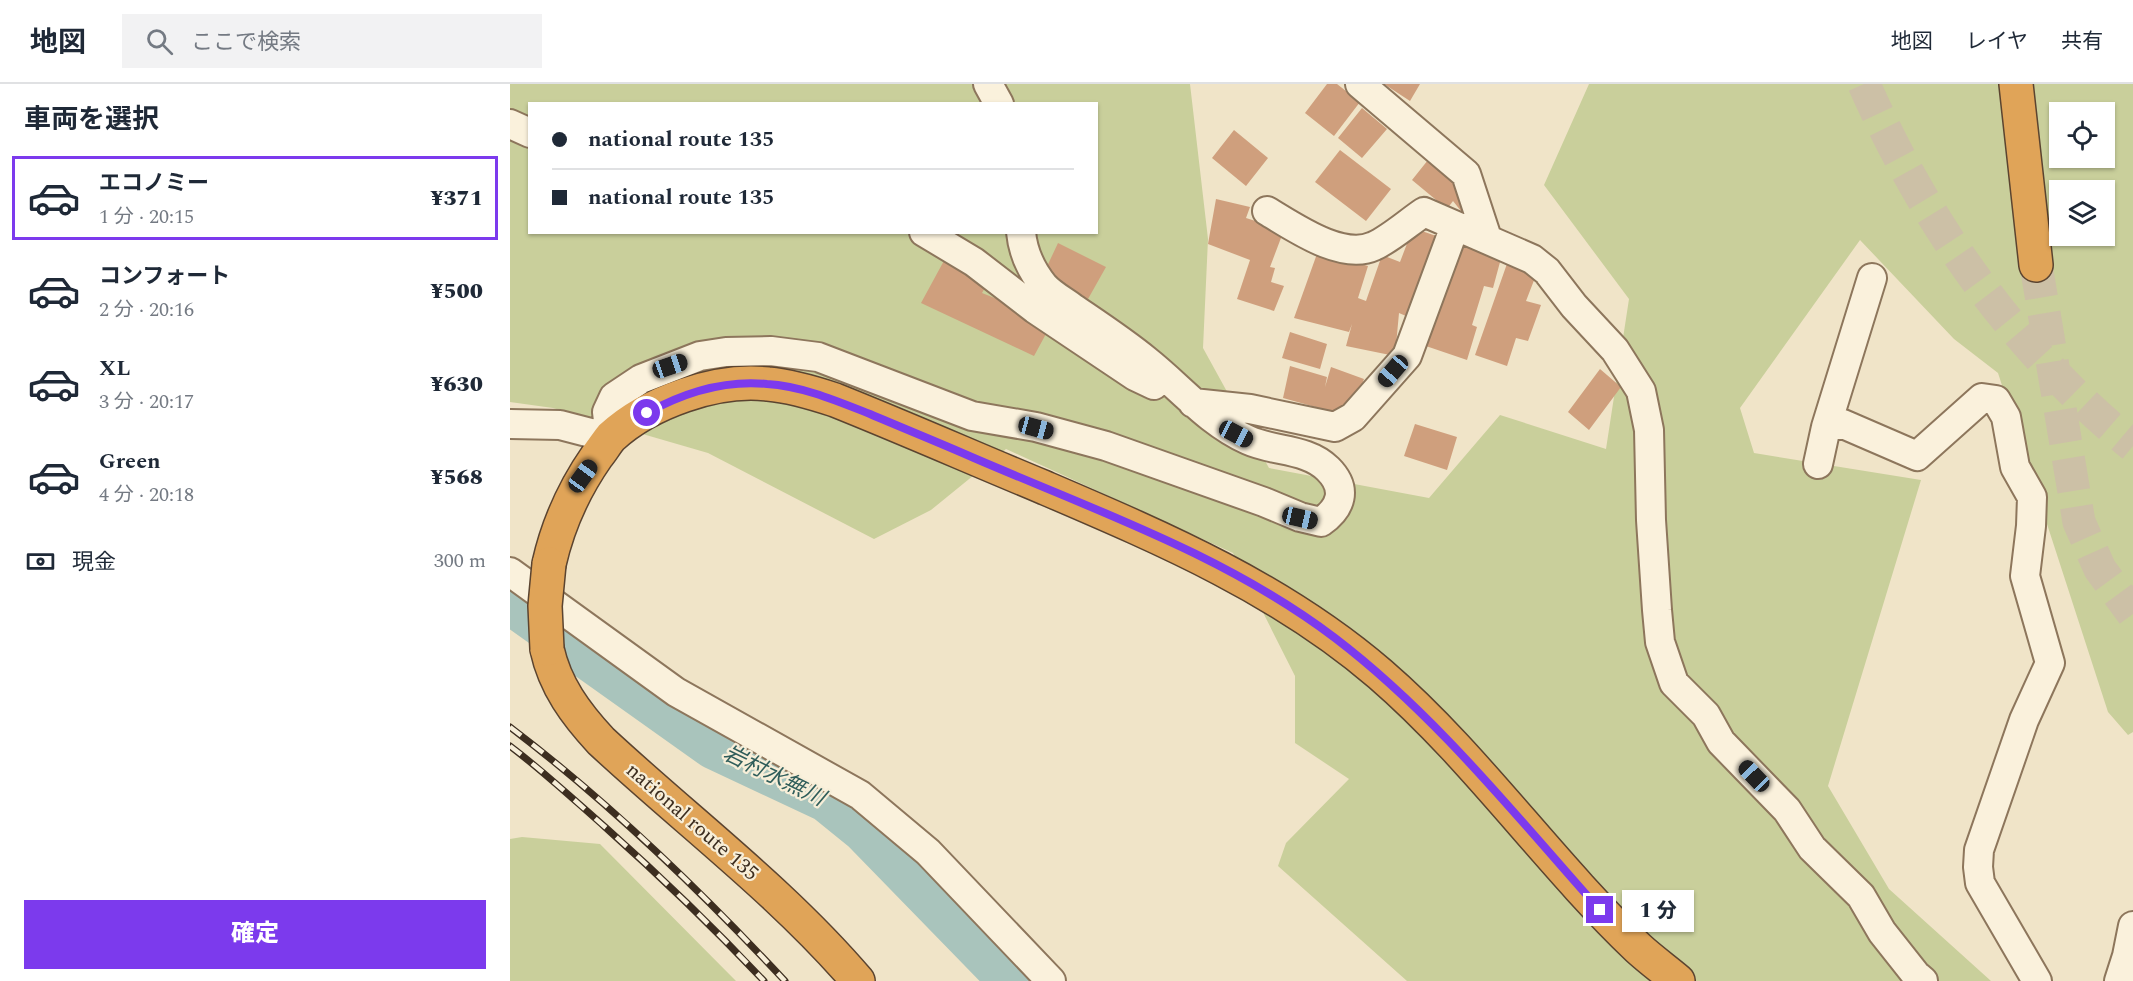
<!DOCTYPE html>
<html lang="ja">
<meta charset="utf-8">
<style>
body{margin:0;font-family:Spectral,"Noto Sans JP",serif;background:#f2f2f3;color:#1f2937;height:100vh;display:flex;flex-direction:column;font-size:22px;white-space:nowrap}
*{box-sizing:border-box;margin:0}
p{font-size:20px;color:#747a83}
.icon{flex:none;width:33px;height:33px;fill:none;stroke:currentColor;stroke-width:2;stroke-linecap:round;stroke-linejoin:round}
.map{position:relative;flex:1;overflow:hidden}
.drawer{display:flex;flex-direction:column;background:#fff;width:510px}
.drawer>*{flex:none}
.guide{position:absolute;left:18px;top:18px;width:570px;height:132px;border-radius:0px;box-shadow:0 2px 4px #0004;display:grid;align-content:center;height:132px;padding:0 24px;background:#fff}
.buttons{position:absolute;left:1539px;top:18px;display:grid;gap:12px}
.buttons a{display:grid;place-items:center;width:66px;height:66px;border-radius:0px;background:#fff;box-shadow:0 2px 4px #0004;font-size:30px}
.end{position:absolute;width:27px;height:27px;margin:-14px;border:8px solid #7c3aed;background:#fff;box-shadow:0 0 0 3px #fff}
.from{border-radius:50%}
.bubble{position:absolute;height:42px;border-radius:0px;background:#fff;box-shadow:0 2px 4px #0004;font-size:20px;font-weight:800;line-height:42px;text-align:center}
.car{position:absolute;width:18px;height:36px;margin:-18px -9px;border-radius:8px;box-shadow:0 0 4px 2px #0007;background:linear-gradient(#222 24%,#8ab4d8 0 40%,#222 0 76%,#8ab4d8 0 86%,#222 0)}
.guide b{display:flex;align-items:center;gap:21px;height:57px;font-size:22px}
.guide b+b{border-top:2px solid #e0e1e3}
.guide i{width:15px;height:15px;background:#1f2937}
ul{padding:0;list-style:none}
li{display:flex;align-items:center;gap:18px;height:84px;margin:0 12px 9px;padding:0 12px;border:3px solid transparent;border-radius:0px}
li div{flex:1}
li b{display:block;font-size:22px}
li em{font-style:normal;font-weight:800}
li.active{border-color:#7c3aed}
li>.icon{width:54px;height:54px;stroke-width:1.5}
h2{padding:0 24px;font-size:27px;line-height:72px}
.pay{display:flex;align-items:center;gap:15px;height:66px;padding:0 24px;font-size:22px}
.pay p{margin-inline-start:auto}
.primary-button{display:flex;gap:12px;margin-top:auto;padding:12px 24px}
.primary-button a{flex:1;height:69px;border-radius:0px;background:#7c3aed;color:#fff;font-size:24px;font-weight:800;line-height:69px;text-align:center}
header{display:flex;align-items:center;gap:36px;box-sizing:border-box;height:84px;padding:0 30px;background:#fff;border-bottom:2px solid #e0e1e3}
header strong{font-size:28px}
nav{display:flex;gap:33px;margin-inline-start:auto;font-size:21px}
.search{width:420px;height:54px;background:#f2f2f3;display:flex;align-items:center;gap:15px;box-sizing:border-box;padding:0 21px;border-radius:0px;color:#747a83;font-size:22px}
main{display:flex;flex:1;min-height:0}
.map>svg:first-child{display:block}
.green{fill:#c9cf9b;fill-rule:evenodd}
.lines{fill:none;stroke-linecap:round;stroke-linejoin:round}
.river{stroke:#a9c4bc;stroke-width:45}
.building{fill:#cf9f7d}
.highway-tunnel{stroke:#ccc0a6;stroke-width:33;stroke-dasharray:33 16;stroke-linecap:butt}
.minor-casing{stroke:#8d765c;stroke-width:32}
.highway-casing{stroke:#5b4430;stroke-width:36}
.minor{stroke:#faf1dc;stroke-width:28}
.highway{stroke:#e0a458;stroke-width:33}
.rail-casing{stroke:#3d2e20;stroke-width:7}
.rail{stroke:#f7eed8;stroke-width:4.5;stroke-dasharray:14;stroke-linecap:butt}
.highway-bridge-casing{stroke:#5b4430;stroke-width:36;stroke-linecap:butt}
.highway-bridge{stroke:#e0a458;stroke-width:33}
.route{stroke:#7c3aed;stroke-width:8}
.labels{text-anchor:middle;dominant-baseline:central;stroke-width:4.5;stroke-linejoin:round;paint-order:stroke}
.street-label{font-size:21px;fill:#3d2e20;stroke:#f7eed8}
.water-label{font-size:22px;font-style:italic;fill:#2f5d5a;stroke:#f7eed8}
</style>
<header>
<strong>地図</strong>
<div class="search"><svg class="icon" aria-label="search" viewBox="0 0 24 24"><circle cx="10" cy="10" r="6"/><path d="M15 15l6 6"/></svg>ここで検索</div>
<nav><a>地図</a><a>レイヤ</a><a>共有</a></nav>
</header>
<main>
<section class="drawer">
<h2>車両を選択</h2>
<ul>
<li class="active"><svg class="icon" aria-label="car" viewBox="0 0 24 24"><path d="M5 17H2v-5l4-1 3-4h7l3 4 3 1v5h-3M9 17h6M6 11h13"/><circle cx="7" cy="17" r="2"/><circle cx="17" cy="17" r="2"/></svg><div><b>エコノミー</b><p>1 分 · 20:15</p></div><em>¥371</em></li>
<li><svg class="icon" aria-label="car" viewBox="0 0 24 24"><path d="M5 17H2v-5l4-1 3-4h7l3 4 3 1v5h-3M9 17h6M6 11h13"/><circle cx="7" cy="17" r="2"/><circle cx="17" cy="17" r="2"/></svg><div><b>コンフォート</b><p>2 分 · 20:16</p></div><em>¥500</em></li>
<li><svg class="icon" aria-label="car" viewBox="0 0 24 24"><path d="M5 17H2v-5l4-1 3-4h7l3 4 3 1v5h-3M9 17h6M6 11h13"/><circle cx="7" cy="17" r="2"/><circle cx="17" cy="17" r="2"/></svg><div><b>XL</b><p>3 分 · 20:17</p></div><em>¥630</em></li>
<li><svg class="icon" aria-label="car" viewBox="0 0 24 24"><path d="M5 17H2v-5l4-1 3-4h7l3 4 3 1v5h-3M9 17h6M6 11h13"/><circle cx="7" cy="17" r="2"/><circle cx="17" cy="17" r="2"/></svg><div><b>Green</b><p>4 分 · 20:18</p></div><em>¥568</em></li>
</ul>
<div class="pay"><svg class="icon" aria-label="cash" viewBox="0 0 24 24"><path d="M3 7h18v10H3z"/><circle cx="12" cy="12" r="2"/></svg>現金<p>300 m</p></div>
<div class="primary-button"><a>確定</a></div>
</section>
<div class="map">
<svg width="1623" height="897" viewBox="0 0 1623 897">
<rect width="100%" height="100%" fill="#f0e4c8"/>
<path class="green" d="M0 0H680L698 155 693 264 759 384 919 414 990 331 1096 365 1119 215 1034 101 1079 0H1623V648L1618 651 1598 628 1488 289 1444 255 1350 156 1230 324 1244 369 1411 396 1318 702 1379 805 1481 897H897L768 782 776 759 839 695 785 659V592L723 469 496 365 421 426 364 455 198 369 43 324 0 318ZM20 20H586V148H20ZM1550 28H1594V74H1550ZM1550 106H1594V152H1550Z
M12 753 90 760 226 897H0V755Z"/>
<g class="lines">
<path class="river" d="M0 518 204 663 317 716 354 746 501 897"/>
</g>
<path class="building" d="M817 0H827L850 18 824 52 795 29Z
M874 0H910L900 17Z
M852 24 877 45 852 74 828 54Z
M724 46 758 74 736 102 702 74Z
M830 66 881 105 856 137 805 98Z
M922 71 959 115 951 127 943 117 937 125 902 96Z
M706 115 740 123 736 134 774 146 760 183 765 184 761 198 774 202 764 227 727 215 740 176 698 160Z
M903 144 935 155 914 187 896 232 889 229 885 272 836 262 842 240 839 248 784 234 808 167 858 182 848 214 856 217 872 171 890 178Z
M949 153 993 167 983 204 974 202 962 241 967 243 957 276 910 260Z
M548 159 596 183 578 215 533 191Z
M436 173 477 200 472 209 543 237 524 272 411 219Z
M999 174 1028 186 1016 217 1031 221 1018 257 1006 254 997 282 965 271Z
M780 248 817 260 810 285 772 274Z
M780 282 817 293 815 303 821 283 854 295 839 335 809 324 773 314Z
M1090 285 1111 303 1079 346 1058 328Z
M905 340 947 353 937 386 894 372Z"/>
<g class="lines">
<path class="highway-tunnel" d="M1354 0C1415 139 1505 266 1623 362
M1526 181 1569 438 1590 485 1623 530"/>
<g class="minor-casing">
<path id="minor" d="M478 0 489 20
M850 0 956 90 977 154
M0 40 20 49
M757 127C784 143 832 177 864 162 880 155 899 138 914 128L1022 175 1037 187 1064 222 1105 266 1131 307 1139 346 1141 436 1147 526 1150 558 1164 599 1196 631 1211 658 1277 726 1302 764 1351 812 1372 848 1406 891 1413 897
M414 148 464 178 525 225 625 292 644 301
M683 319 740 325 825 343 843 333 897 272 945 142
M0 340 50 341 100 354 97 328 104 313 131 295 190 272 216 268 261 267 308 273 462 332 526 343 596 362 754 418 790 433 811 438C831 424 838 405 818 385 797 364 764 368 738 356 698 338 671 304 637 277 614 258 588 241 563 224 554 217 542 211 534 202 521 186 513 169 511 148
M1316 343 1362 194
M1308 380 1316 343 1333 340 1407 372 1472 314 1486 316 1496 333 1505 383 1522 413 1521 442 1515 492 1540 579 1514 636 1469 766 1468 783 1470 799 1527 897
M0 488 166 608 350 711 418 768 541 897
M1609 897 1617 872 1623 842"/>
</g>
<g class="highway-casing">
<path id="highway" d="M1506 0 1526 181
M39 480C48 440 64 405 87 372 92 366 96 359 101 353 139 318 207 294 258 300 281 302 304 309 325 316 395 344 463 374 533 403 652 454 770 504 870 590 965 672 1037 777 1128 864 1141 876 1155 886 1168 897
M37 565C45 602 66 630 91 657 177 737 272 808 348 897"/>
</g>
<use href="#minor" class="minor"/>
<use href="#highway" class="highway"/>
<g class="rail-casing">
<path id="rail" d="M0 643C100 719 190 806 275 897
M0 662C33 687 63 715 95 743 150 792 203 843 254 897"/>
</g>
<use href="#rail" class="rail"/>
<g class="highway-bridge-casing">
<path id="highway-bridge" d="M37 565 35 522 39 480"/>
</g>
<use href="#highway-bridge" class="highway-bridge"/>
</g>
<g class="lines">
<path class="route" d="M137 329C173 309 215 296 257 300 292 302 327 317 360 330 395 345 430 359 464 374 587 427 717 472 825 554 926 631 1006 732 1090 826"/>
</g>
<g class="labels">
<g class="street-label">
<text transform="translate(182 738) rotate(41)">national route 135</text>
</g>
<g class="water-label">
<text transform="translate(264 692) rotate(26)">岩村水無川</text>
</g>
</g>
</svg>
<div class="buttons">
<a><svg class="icon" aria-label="locate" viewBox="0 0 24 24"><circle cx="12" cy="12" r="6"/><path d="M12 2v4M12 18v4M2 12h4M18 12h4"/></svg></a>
<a><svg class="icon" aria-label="layers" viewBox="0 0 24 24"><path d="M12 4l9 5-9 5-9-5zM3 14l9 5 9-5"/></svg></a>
</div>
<i class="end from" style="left:137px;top:329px"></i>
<i class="end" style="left:1090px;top:826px"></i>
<div class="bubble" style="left:1112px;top:806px;width:72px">1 分</div>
<i class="car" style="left:160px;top:282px;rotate:71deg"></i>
<i class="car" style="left:883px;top:287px;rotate:221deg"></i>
<i class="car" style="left:526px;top:344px;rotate:105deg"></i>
<i class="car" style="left:726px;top:350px;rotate:118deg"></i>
<i class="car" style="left:73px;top:392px;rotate:36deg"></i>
<i class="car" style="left:790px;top:434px;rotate:103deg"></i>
<i class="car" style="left:1244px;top:692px;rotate:316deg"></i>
<div class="guide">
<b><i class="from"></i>national route 135</b>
<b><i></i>national route 135</b>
</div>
</div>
</main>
